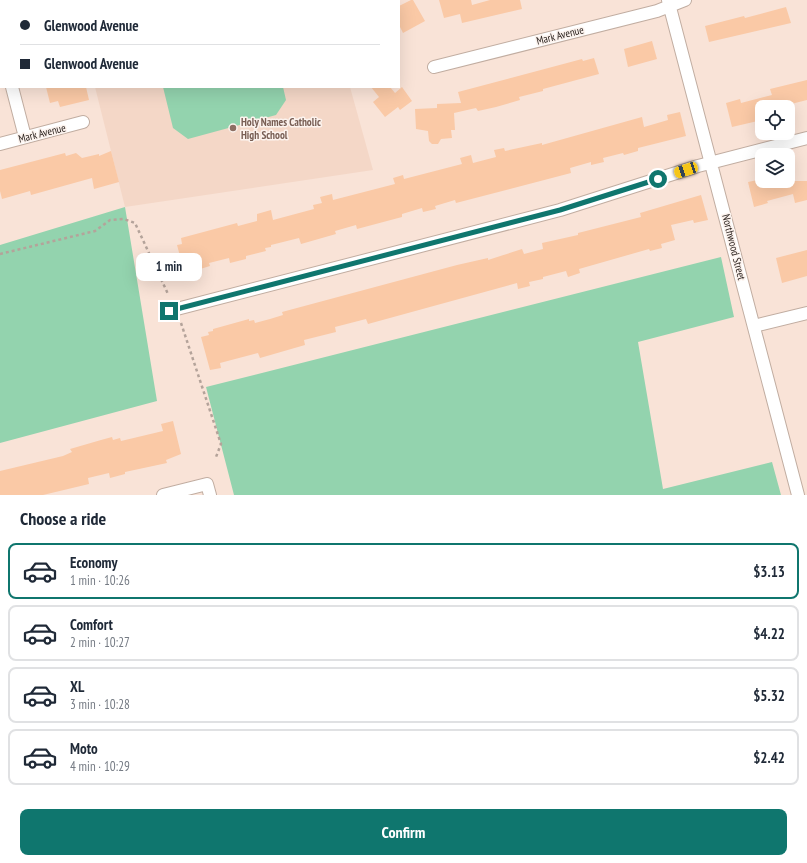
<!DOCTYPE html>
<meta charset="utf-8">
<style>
body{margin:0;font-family:"PT Sans Narrow",sans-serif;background:#f2f2f3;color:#1f2937;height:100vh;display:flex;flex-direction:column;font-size:15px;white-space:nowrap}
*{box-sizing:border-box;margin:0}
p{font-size:13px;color:#747a83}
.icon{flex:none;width:22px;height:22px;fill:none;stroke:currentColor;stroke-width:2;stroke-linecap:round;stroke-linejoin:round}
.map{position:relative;height:495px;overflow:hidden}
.panel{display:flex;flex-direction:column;background:#fff;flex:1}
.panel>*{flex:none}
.hud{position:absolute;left:0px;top:0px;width:400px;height:88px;box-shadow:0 4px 16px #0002;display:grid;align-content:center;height:88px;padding:0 20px;background:#fff}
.fabs{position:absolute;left:755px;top:100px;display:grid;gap:8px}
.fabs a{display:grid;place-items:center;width:40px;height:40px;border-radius:8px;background:#fff;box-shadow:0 4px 16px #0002;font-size:20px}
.end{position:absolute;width:18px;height:18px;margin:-9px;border:5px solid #0f766e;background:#fff;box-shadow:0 0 0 2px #fff}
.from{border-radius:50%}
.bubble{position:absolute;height:28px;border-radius:8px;background:#fff;box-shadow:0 4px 16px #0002;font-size:13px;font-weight:600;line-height:28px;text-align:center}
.car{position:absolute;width:12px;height:24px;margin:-12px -6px;border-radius:5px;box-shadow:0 0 3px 1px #0007;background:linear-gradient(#f5c518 24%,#345 0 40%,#f5c518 0 76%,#345 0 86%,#f5c518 0)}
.hud b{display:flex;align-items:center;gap:14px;height:38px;font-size:15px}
.hud b+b{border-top:1px solid #e0e1e3}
.hud i{width:10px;height:10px;background:#1f2937}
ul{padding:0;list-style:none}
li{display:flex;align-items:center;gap:12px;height:56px;margin:0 8px 6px;padding:0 12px;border:2px solid #e0e1e3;border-radius:8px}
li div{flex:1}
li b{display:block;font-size:15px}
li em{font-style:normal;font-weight:600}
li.on{border-color:#0f766e}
li>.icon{width:36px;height:36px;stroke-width:1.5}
h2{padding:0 20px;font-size:18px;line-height:48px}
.primary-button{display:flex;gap:8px;margin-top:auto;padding:8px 20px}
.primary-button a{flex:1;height:46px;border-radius:8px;background:#0f766e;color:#fff;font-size:16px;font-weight:600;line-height:46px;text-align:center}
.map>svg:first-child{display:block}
.built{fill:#f4d7c7}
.green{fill:#93d3ae}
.building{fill:#fac9a6}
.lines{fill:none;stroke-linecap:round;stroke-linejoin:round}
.minor-casing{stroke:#c1ada1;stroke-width:14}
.path{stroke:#b4a39a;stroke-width:2.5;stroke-dasharray:3 3;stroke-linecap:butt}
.minor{stroke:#fff;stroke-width:12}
.route{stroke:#0f766e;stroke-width:5}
.education-dot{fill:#8d6e63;stroke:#fcf3ee;stroke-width:1.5}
.labels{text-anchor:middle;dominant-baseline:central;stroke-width:3;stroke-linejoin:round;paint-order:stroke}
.street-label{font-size:11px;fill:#2c2420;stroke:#fcf3ee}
.education-label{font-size:11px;font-weight:bold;fill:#785e54;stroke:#fcf3ee;text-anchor:start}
</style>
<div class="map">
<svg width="807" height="495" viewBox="0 0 807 495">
<rect width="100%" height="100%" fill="#f9e3d7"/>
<path class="built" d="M74 0H360L356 1Z
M95 87H350L373 170 125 207Z"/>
<path class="green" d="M163 87H283L286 100 276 115 188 139 173 128Z
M125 207 157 401 0 443V245Z
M721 257 734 317 638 342 663 489 772 462 781 495H234L206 387Z"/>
<path class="building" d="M411 0H413L425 21 403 33 399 25V6Z
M439 0H471L472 5 490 0H520L522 9 462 23 460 14 444 18Z
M786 7 791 23 709 42 705 26 744 16 745 18Z
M652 41 657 59 628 67 624 49Z
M594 58 599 74 543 89V91L519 97 520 100 496 107 478 111 476 108 454 113 455 130H451L452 138 441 139 438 144H432L429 141 428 131 416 129 415 109 437 108V104L461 103 458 92 582 59 583 61Z
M807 80V100L787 105V107H762V120L732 127 726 103 740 99 741 103 772 95 770 89Z
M46 87H86L89 100 60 107 58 101 50 103Z
M371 87H390L395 93 402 87 412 101 400 110 398 107 385 117 373 102 379 97Z
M680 112 686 136 638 148V151L624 155 623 153 603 158 604 162 591 165V162L570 168 571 173 456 203 455 200 435 206 436 209 423 212 422 208 402 214V217L357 229 356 225 335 231 336 234 301 244 299 238 271 245V247L265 248 266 251 246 256V259L230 263 229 258 209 263 210 266 197 270 196 267 184 271 177 245 182 244 181 238 237 223 238 226 257 221V214L271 210 273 220 314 209 313 205 322 203 320 197 332 194 333 200 395 184 393 178 403 175 404 179 462 164 460 158 471 155 473 163 496 157 494 150 504 148 505 151 542 143V145L642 117 644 127 668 120 667 115Z
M111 151 119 182 94 189 92 178 31 195 30 191 2 199 0 191V170L65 153 66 156 76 153 82 158 99 154V156Z
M762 179V181H807V200L795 203 793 194 767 201 768 203 754 207 748 182Z
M701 195 708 220 694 223 693 220 671 225 675 240 661 244 662 248 650 251 649 249 579 269 580 273 568 277 566 271 543 277V279L529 282 530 286 518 289 517 283 368 324 366 319 335 327 336 332 304 340 305 345 260 358 258 353 220 363 221 368 210 370 201 337 209 335 208 332 213 331V329L249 319V321L254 320 255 323 270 319 283 315 282 312 457 265 488 258V260L522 249 524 254 543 249 542 243 578 235V233L641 217 640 213Z
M807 250V276L782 283 776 258Z
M173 421 181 454 166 460 167 463 125 472V474L110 478 109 473 88 478 89 484 43 495H0V471L63 456 72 452 70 449 101 440 112 437 113 440 120 438 121 441 163 431 161 424Z"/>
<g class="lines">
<g class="minor-casing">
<path id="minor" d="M668 0 798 495
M0 41 1 45
M434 67 657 11 685 0
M12 87 25 137
M0 144 83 122
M169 311 560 210 698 166 807 138
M754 326 807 313
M163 495 207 484 210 495"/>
</g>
<path class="path" d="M0 254 95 231 110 220 124 219 135 223 168 294
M181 323 221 444 216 457"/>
<use href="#minor" class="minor"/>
</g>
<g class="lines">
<path class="route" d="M169 311 560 210 658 179"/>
</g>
<circle class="education-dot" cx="233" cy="128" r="4"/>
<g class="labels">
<g class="street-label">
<text transform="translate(560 35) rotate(-14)">Mark Avenue</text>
<text transform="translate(42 133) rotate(-14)">Mark Avenue</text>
<text transform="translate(734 247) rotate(76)">Northwood Street</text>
</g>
<g class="education-label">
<text x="241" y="122">Holy Names Catholic<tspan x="241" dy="13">High School</tspan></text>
</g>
</g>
</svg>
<div class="fabs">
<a><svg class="icon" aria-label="locate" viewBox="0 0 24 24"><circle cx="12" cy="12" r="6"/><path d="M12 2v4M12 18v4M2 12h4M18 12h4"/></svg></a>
<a><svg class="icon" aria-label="layers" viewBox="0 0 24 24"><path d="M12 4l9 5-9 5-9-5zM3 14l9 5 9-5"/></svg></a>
</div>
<i class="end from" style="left:658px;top:179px"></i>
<i class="end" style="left:169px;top:311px"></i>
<div class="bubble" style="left:136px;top:253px;width:66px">1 min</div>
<i class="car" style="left:686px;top:170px;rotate:252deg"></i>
<div class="hud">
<b><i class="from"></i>Glenwood Avenue</b>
<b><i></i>Glenwood Avenue</b>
</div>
</div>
<section class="panel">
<h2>Choose a ride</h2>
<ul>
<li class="on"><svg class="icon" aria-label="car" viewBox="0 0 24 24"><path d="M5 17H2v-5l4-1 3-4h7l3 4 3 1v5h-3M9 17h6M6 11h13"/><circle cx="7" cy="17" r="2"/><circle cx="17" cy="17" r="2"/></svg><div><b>Economy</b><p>1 min · 10:26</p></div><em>$3.13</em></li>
<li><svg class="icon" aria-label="car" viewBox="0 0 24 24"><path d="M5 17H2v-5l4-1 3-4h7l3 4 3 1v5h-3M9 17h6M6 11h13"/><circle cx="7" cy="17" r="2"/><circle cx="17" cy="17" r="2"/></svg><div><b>Comfort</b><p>2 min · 10:27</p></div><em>$4.22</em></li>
<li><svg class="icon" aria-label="car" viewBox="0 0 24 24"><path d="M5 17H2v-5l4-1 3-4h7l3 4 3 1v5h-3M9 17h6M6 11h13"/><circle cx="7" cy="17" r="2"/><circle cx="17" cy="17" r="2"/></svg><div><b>XL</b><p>3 min · 10:28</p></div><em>$5.32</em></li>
<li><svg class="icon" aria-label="car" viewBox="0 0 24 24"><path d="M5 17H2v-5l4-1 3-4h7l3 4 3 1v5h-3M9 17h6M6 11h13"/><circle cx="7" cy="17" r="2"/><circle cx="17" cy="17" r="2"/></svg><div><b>Moto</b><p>4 min · 10:29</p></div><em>$2.42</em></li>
</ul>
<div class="primary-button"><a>Confirm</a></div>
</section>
